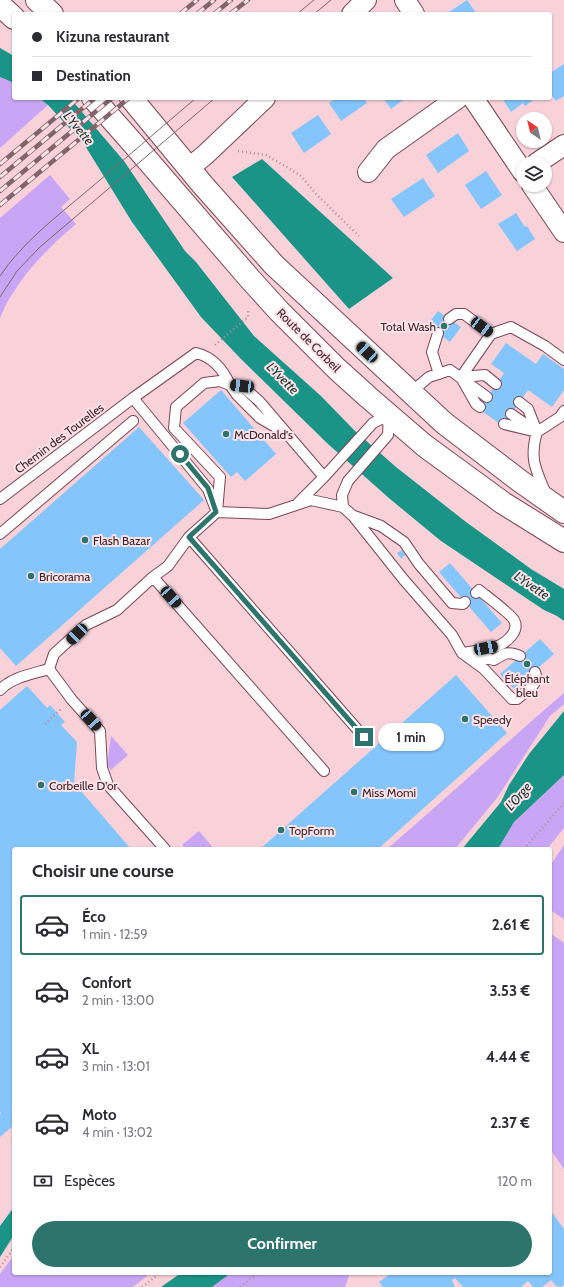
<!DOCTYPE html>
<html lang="fr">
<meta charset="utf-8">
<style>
body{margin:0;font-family:Cabin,sans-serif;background:#f2f2f3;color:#2b2b33;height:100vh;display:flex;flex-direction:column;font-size:15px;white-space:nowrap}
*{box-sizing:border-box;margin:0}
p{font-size:13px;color:#7c7c81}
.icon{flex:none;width:22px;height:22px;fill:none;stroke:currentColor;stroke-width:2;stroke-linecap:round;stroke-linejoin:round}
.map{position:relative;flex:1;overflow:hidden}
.panel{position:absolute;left:12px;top:847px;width:540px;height:428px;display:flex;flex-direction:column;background:#fff;border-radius:4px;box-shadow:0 1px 3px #0004}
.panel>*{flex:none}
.top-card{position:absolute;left:12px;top:12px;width:540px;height:88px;border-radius:4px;box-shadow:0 1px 3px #0004;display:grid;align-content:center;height:88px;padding:0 20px;background:#fff}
.needle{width:26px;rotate:325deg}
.fabs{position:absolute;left:516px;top:112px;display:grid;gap:8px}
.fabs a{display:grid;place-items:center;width:36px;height:36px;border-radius:50%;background:#fff;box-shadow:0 1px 3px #0004;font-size:20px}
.end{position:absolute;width:18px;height:18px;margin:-9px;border:5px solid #2d746c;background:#fff;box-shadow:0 0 0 2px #fff}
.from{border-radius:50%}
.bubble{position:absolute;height:28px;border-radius:14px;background:#fff;box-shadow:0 1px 3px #0004;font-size:13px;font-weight:700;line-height:28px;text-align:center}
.car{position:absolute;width:12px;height:24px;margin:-12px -6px;border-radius:5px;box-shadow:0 0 3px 1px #0007;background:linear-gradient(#222 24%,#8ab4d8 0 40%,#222 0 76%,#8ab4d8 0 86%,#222 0)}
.top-card b{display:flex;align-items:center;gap:14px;height:38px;font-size:15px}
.top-card b+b{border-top:1px solid #e1e1e2}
.top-card i{width:10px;height:10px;background:#2b2b33}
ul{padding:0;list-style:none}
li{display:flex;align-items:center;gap:12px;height:60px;margin:0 8px 6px;padding:0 12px;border:2px solid transparent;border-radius:4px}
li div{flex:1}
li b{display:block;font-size:15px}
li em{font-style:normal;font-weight:700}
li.on{border-color:#2d746c}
li>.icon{width:36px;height:36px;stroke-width:1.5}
h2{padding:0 20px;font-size:18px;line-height:48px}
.pay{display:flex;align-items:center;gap:10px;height:44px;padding:0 20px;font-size:15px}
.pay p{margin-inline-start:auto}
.button{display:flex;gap:8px;margin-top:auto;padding:8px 20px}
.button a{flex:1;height:46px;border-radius:24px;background:#2d746c;color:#fff;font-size:16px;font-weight:700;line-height:46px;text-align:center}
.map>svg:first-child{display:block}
.green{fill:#c9a6f5}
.water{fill:#1b9488}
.building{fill:#84c5fb}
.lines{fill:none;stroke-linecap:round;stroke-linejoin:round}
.lane-casing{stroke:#7c4654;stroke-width:12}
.street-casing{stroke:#7c4654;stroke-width:22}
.secondary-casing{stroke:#7c4654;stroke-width:24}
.path{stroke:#b08f96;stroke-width:2.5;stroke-dasharray:1 3;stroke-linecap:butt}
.lane{stroke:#fff;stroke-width:10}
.street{stroke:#fff;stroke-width:20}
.secondary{stroke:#fff;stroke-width:22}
.tram{stroke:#82646b;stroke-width:1}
.rail-casing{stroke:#82646b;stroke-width:4.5}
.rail{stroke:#fde2e7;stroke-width:3;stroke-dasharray:9;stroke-linecap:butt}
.route{stroke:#2d746c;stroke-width:5}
.poi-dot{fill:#2d746c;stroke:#fde2e7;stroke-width:1.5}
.labels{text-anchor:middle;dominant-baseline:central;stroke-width:4;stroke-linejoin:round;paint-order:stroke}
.poi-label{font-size:12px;fill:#3c242a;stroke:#fde2e7;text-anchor:start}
.street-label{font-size:12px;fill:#3c242a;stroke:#fde2e7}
.water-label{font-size:13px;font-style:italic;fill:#11332e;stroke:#fde2e7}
</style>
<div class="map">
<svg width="564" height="1287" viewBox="0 0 564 1287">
<rect width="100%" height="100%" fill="#f9d1d9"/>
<path class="green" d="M0 77 14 83V98H39L48 105 0 148Z
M50 175 70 199 61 207 76 224C51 245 28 268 11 296 6 303 3 311 0 318V218Z
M564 693V704L550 716 497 798 455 849H387C447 798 504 744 564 693Z
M111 736 128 755 111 770 107 765Z
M564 775V828L547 849H498L514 822Z
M199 831 214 849H186L182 845Z
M564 845V919L550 910V866Z
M550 933 564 943V1169L550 1149Z
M14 1255V1273H151L133 1287H0V1274Z
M231 1273H350L345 1287H212Z"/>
<path class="water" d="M0 48 14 56V83L0 77Z
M39 98H70L124 161 185 251 196 262 254 336 321 396 354 430 396 467 466 522 531 569 564 589V621L557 616 544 610 441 541 390 499 328 444 241 359 201 317 132 222 84 144 48 105Z
M262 159 393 278 349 309 232 177Z
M564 711V775L514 822 498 849H462L501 802 509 785 529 754Z
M14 1207V1235L0 1257V1226Z
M181 1273H231L212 1287H161Z"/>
<path class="building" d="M467 0 477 14H446Z
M564 64V96L556 101 550 93V73Z
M336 98H364L367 103 341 121 329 103Z
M383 98H406L391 109Z
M502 98H530L532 101 525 106 523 103 511 112Z
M318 115 331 134 304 153 291 133Z
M458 133 469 151 438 173 426 155Z
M486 171 502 195 481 209 465 185Z
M423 178 435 196 404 217 391 199Z
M516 213 525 227 527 226 535 239 517 251 498 224Z
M438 311 461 327 450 342 427 325Z
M506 343 536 364 543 354 564 369V390L552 407 528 390 503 426 479 409 504 373 491 364Z
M221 390 276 454 245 481 237 472 231 477 183 423Z
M139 427 204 500 16 666 0 648V549Z
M402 550 405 555 401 559 397 553Z
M450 563 502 623 491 632 439 572Z
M540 639 554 654 514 689 500 674Z
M456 675 507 733 474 763 378 849H260Z
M27 686 47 708 50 705 65 722 61 725 77 742 74 783 131 849H14V1125L0 1137V1114L1 1113 0 1111V710Z
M550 1210 564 1229V1285L561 1287 556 1286 551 1280 542 1287H533L528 1281 521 1287H463L455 1278 452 1280 455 1287H383L379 1282 392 1273H550Z"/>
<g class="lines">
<g class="lane-casing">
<path id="lane" d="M449 319 456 314H464L491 334 461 377
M438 333 432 352 439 374
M491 334 511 327 545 346 564 360
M461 377 485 375 496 384
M463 381 476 404 480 407
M410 393 429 377 450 370 487 397
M133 398 208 489 216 510
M519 402 528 409 537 432
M511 414 537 432C529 459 536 470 546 494
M504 424 537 432 560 417 564 411
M0 499 133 398 196 353C213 357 223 369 230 385L242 386 259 401 324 477
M298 503 324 477 373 423 389 415 388 435 348 481 342 495 343 507
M217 512 220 477 174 428 176 407 204 383 220 381 230 385 237 395 260 418 279 429
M354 516 381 526 404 542 419 564 452 603 463 604 465 602
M0 534 133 421
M189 537 364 737
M153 577 324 771
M462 653C473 651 487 650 498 646 507 642 520 631 514 620 512 615 485 595 479 590L476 593
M466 654 494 660C505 653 508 651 520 656
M49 669 54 654 86 625 117 610 153 577 168 566 189 537 217 512 269 514 311 500 343 507 353 516 404 580 452 635 462 653 484 669 512 699H517C526 691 540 685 535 672
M49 669 72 700 100 731 102 768 108 785 165 849
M0 690C12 677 32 674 49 669"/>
</g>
<g class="street-casing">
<path id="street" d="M405 0 414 14
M352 14 366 0
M473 98 523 172
M537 163 564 145
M189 168 205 155 265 98
M368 172 386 149 458 98
M532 185 564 232"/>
</g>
<g class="secondary-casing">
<path id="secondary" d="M37 0 52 14
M0 5 14 18
M93 98 131 141 250 279 279 311 337 369 368 397 425 446 503 503 564 541
M131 98 202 184 274 265 444 423 520 481 564 512"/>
</g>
<path class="path" d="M238 151 266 155 300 175 317 195 359 236
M215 345 248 317V309
M45 724 61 709
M524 849 564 803
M0 1267 14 1248
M142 1287 160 1273
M240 1287 258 1273"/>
<use href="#lane" class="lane"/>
<use href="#street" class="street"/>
<use href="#secondary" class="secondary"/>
<path class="tram" d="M297 14 314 0
M314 14 331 0
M0 276C22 243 56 217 87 191 123 160 160 129 196 98
M0 297 17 271 40 247 215 98"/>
<g class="rail-casing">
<path id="rail" d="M180 14 197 0
M197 14 214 0
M214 14 231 0
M230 14 248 0
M0 164 79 98
M0 177 95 98
M0 191 112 98
M0 205 129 98"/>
</g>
<use href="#rail" class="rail"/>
</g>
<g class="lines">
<path class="route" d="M180 454 208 488 216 512 189 537 364 737"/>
</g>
<g class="poi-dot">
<circle cx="444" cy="326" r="4"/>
<circle cx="226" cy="434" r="4"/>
<circle cx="85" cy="540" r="4"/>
<circle cx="31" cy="576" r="4"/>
<circle cx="527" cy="664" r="4"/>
<circle cx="465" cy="719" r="4"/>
<circle cx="41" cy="785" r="4"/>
<circle cx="354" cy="792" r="4"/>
<circle cx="281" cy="830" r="4"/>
</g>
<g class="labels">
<g class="poi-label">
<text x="436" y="326" text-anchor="end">Total Wash</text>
<text x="234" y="434">McDonald's</text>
<text x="93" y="540">Flash Bazar</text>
<text x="39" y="576">Bricorama</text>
<text x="527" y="678" text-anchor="middle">Éléphant<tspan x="527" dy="14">bleu</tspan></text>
<text x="473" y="719">Speedy</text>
<text x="49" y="785">Corbeille D'or</text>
<text x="362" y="792">Miss Momi</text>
<text x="289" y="830">TopForm</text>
</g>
<g class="street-label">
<text transform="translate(309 340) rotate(45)">Route de Corbeil</text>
<text transform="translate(59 438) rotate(-37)">Chemin des Tourelles</text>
</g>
<g class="water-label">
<text transform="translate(79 128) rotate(50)">L'Yvette</text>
<text transform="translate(283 378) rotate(45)">L'Yvette</text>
<text transform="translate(532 585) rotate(34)">L'Yvette</text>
<text transform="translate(518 796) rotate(-49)">L'Orge</text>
</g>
</g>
</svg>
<div class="fabs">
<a><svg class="needle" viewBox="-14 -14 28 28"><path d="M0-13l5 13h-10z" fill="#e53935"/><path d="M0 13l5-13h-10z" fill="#7c7c81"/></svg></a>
<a><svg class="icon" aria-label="layers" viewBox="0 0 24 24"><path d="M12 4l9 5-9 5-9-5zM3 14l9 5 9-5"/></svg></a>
</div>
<i class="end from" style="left:180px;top:454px"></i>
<i class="end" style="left:364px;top:737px"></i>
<div class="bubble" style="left:378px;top:723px;width:66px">1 min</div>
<i class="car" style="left:482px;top:327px;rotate:127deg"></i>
<i class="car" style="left:367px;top:352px;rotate:313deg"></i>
<i class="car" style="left:242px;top:386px;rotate:276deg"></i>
<i class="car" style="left:171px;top:597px;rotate:138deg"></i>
<i class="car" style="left:77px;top:634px;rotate:226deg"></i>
<i class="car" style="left:486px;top:648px;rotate:79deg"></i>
<i class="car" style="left:91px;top:720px;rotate:138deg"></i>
<div class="top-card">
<b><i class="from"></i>Kizuna restaurant</b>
<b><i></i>Destination</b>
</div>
<section class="panel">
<h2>Choisir une course</h2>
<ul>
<li class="on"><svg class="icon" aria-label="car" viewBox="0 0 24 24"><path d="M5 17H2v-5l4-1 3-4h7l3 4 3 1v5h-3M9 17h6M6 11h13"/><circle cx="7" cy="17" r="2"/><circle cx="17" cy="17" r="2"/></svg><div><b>Éco</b><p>1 min · 12:59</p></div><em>2.61 €</em></li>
<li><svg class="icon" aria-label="car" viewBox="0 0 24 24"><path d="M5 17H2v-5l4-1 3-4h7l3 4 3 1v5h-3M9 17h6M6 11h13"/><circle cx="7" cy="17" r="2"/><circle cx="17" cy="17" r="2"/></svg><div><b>Confort</b><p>2 min · 13:00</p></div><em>3.53 €</em></li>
<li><svg class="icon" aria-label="car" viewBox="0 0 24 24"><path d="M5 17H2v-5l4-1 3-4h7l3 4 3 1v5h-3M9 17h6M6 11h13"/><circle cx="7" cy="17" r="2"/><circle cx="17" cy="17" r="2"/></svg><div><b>XL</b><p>3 min · 13:01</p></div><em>4.44 €</em></li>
<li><svg class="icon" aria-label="car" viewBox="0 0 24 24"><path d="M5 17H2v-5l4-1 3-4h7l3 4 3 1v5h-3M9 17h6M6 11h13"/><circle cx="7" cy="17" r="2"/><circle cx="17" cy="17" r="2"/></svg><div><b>Moto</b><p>4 min · 13:02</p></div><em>2.37 €</em></li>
</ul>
<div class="pay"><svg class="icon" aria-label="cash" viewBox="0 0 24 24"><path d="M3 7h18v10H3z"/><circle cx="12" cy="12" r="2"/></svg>Espèces<p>120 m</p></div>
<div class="button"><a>Confirmer</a></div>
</section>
</div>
